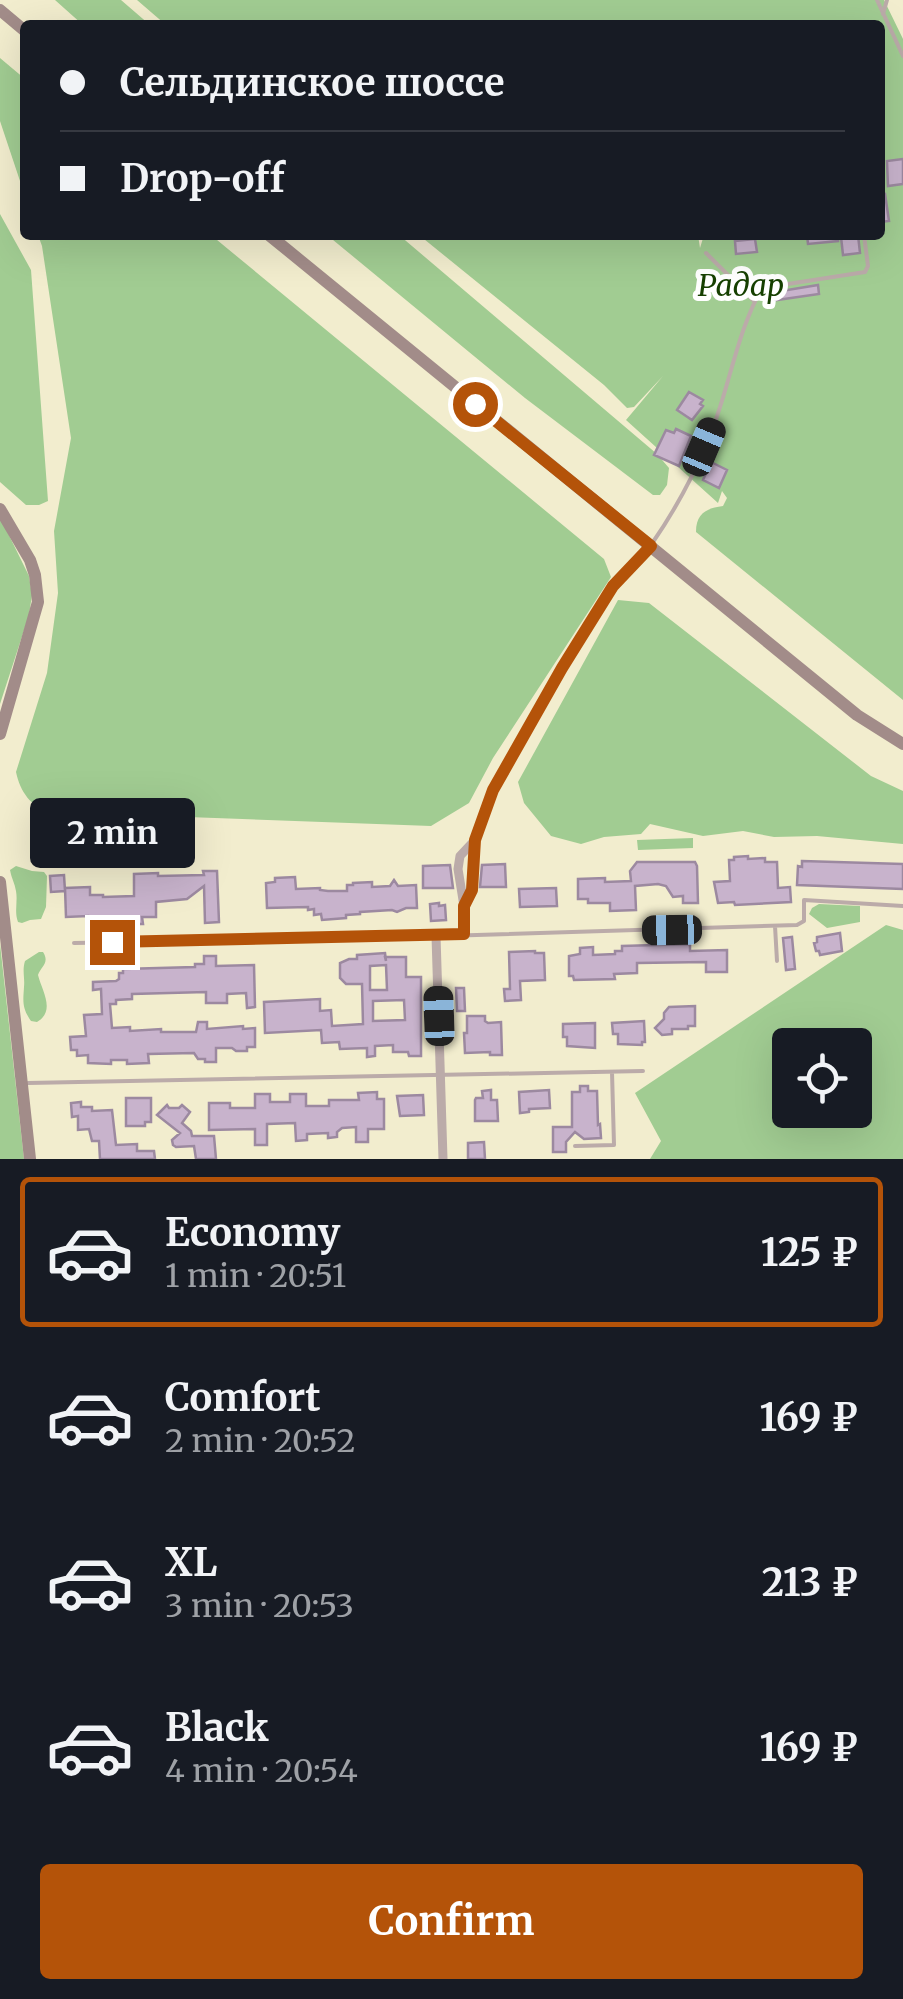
<!DOCTYPE html>
<meta charset="utf-8">
<style>
body{margin:0;font-family:Merriweather,serif;background:#242831;color:#f1f3f6;height:100vh;display:flex;flex-direction:column;font-size:38px;white-space:nowrap}
*{box-sizing:border-box;margin:0}
p{font-size:32px;color:#9ea1a6}
.icon{flex:none;width:55px;height:55px;fill:none;stroke:currentColor;stroke-width:2;stroke-linecap:round;stroke-linejoin:round}
.map{position:relative;height:1159px;overflow:hidden}
.side{display:flex;flex-direction:column;background:#171b24;flex:1}
.side>*{flex:none}
.hud{position:absolute;left:20px;top:20px;width:865px;height:220px;border-radius:10px;box-shadow:0 10px 40px #0002;display:grid;align-content:center;height:220px;padding:0 40px;background:#171b24}
.tools{position:absolute;left:772px;top:1028px;display:grid;gap:20px}
.tools a{display:grid;place-items:center;width:100px;height:100px;border-radius:10px;background:#171b24;box-shadow:0 10px 40px #0002;font-size:50px}
.end{position:absolute;width:45px;height:45px;margin:-22px;border:12px solid #b45309;background:#fff;box-shadow:0 0 0 5px #fff}
.from{border-radius:50%}
.bubble{position:absolute;height:70px;border-radius:10px;background:#171b24;box-shadow:0 10px 40px #0002;font-size:32px;font-weight:700;line-height:70px;text-align:center}
.car{position:absolute;width:30px;height:60px;margin:-30px -15px;border-radius:12px;box-shadow:0 0 8px 2px #0007;background:linear-gradient(#222 24%,#8ab4d8 0 40%,#222 0 76%,#8ab4d8 0 86%,#222 0)}
.hud b{display:flex;align-items:center;gap:35px;height:95px;font-size:38px}
.hud b+b{border-top:2px solid #363941}
.hud i{width:25px;height:25px;background:#f1f3f6}
ul{padding:18px 0 0;list-style:none}
li{display:flex;align-items:center;gap:30px;height:150px;margin:0 20px 15px;padding:0 20px;border:5px solid transparent;border-radius:10px}
li div{flex:1}
li b{display:block;font-size:38px}
li em{font-style:normal;font-weight:700}
li.active{border-color:#b45309}
li>.icon{width:90px;height:90px;stroke-width:1.5}
.action{display:flex;gap:20px;margin-top:auto;padding:20px 40px}
.action a{flex:1;height:115px;border-radius:10px;background:#b45309;color:#fff;font-size:40px;font-weight:700;line-height:115px;text-align:center}
.map>svg:first-child{display:block}
.green{fill:#a1cc92;fill-rule:evenodd}
.building{fill:#c8b3cc;stroke:#9c89a0;stroke-width:2.5;fill-rule:evenodd}
.lines{fill:none;stroke-linecap:round;stroke-linejoin:round}
.lane{stroke:#bbaba9;stroke-width:4}
.street{stroke:#bbaba9;stroke-width:9}
.secondary{stroke:#a28c89;stroke-width:12}
.route{stroke:#b45309;stroke-width:12}
.labels{text-anchor:middle;dominant-baseline:central;stroke-width:10;stroke-linejoin:round;paint-order:stroke}
.park-label{font-size:30px;font-style:italic;fill:#164001;stroke:#fff}
</style>
<div class="map">
<svg width="903" height="1159" viewBox="0 0 903 1159">
<rect width="100%" height="100%" fill="#f2edce"/>
<path class="green" d="M55 0H121L150 25H83Z
M137 0H884L903 39V700L696 532C696 514 706 508 723 506L727 498 722 491 718 503 626 420 663 376 634 407 627 408 604 385 419 235H698L700 248 704 235H880V25H166Z
M0 58 25 79V196L0 121Z
M0 214 31 270 48 501 39 505H26L0 482Z
M38 235H211L604 559 611 577 493 758 469 803 431 826 51 812C31 808 20 791 16 772L47 673 58 593 54 531 71 438 42 246Z
M327 235H399L657 454 669 468 667 485 660 495H653L525 398Z
M0 517 29 576 32 595 29 615 0 704Z
M618 600 649 603 871 776 903 791V844L817 836 774 837 743 831 703 836 650 824 641 834 604 837 581 844 551 836 524 803 518 782Z
M693 838V848L638 850 637 840Z
M16 866 32 871 44 872 47 876 46 907 41 919 30 920 22 923 18 922C14 911 18 902 16 891 15 884 11 877 10 870Z
M819 904 860 906V922L827 928 809 914 812 908Z
M886 925 903 930V1159H650L661 1141 635 1093ZM790 1045H855V1110H790Z
M0 944 24 1159H0Z
M39 952H43C50 963 41 966 38 975 42 991 56 1011 37 1022L31 1021C22 1008 23 1002 24 987 25 977 22 971 25 961Z"/>
<path class="building" d="M903 159V184L888 186 887 161Z
M885 194 889 221 880 222V195Z
M807 235H838V241L808 244Z
M858 235 860 253 843 255 841 237Z
M755 239 757 252 736 254 735 241Z
M818 285 819 294 770 301 769 293Z
M689 392 703 400 700 404 703 406 692 420 677 410Z
M676 429 691 436 679 466 654 455 666 430 674 433Z
M711 462 727 470 719 488 703 480Z
M748 856V859L765 858V862H777L778 888 790 887 791 902 735 905 734 902 718 903 714 882 730 881 729 860H734V857Z
M802 861 903 864V889L797 885 798 866 802 867Z
M637 862H695L697 866 698 903H683V896L673 897 666 886 658 884 635 886 636 910 610 911V903H588V899H578V879L605 878V882L631 881 630 871Z
M505 864 506 887H480L482 865Z
M450 865 453 888H423V866Z
M203 871H217L219 922 205 923 204 886 187 899 156 902V917H142L143 924H130V920H122V917H103L104 926 88 927V916L66 917 65 888 90 887V895H103V897L134 896V874L158 873V876L204 875Z
M64 875 65 891 51 892 50 876Z
M295 877 296 889 320 888V890L328 891H347V885H353V883L372 882V887L390 886 394 880 398 886 416 885 417 908H406L397 912 392 910 360 912V914L346 915V918L322 920 321 914 314 915V909L308 910V907L267 908 266 883 275 882V878Z
M556 888 557 906 520 907 519 889Z
M439 903V906L445 905 446 920 431 921 430 904Z
M840 933 842 951 820 955 819 951H816L814 943 817 942V937Z
M792 937 795 969 786 970 783 938Z
M690 944V951L727 950V972H706V962L637 963V973L614 974 615 979 574 980 573 976H569V956L580 954V948L593 947V955L615 954V951H622V946Z
M535 951V953H544L545 980 520 981 521 1000 505 1001 504 989H510L509 952Z
M385 953 386 961 385 957H406V977H421V1056H409L408 1052H393V1045L375 1046V1056L367 1057V1048L340 1049 339 1042 322 1043 321 1030 265 1033 264 1002 320 999V1011L331 1010 332 1026 363 1024 362 984H346L340 978V963L349 959H357V955ZM386 965 387 990H370V966ZM404 1000 405 1020 373 1021V1001Z
M204 956H216V966L254 965 255 1007 247 1008 246 993 227 994V1003H206V992L132 994V999L116 1000V1004H110L112 1028 130 1027V1031L161 1029V1032H196L198 1022H207V1029L243 1026V1029L255 1028V1047H247V1051H236L232 1048H216V1062H205V1059H198L194 1053 148 1054 149 1063 127 1064V1060H111V1064L88 1063V1055L77 1056V1050H71L70 1037 86 1036 84 1015 102 1014 101 989 93 990V982L116 981 119 979V973H123V969L195 967V964H204Z
M456 988H464L465 1011H457Z
M695 1006V1026H688V1029H672V1034L662 1035 655 1028 664 1019V1013L669 1007Z
M467 1016H485V1021L488 1023 501 1022 502 1055H490V1052L465 1053 464 1033H467Z
M644 1021 645 1042H642V1045L618 1044V1034H613L612 1023Z
M595 1023V1048L567 1046V1037H563V1024Z
M580 1086H588V1091H597L598 1125 600 1124 601 1138 584 1139 575 1132 566 1142V1152H553V1127H572V1092H580Z
M491 1090V1100H497L498 1121H475V1100L476 1098H483L482 1091Z
M549 1090 550 1108 529 1109V1112L520 1113 519 1092Z
M377 1092V1099H384V1129H368V1142H356V1127L342 1128 337 1132V1137L328 1138V1133L307 1134V1140L296 1141 295 1123 267 1124V1145H255V1129L209 1130V1103H230V1108H255V1094H270V1102H290V1094H306V1106H329V1100H359L358 1093Z
M423 1095 424 1115 400 1116 397 1096Z
M126 1098H151V1122H145V1126H126Z
M81 1102V1107H92V1111L112 1110 116 1145 137 1144V1151H154L155 1159H100L99 1141H92L89 1129 78 1130V1116L72 1117 71 1103Z
M167 1105 169 1108H179L182 1105 190 1112 182 1123 191 1131 192 1136H214L216 1159H196L194 1146 176 1147 173 1145 172 1140 180 1133 157 1115Z
M484 1142 485 1159H468V1143Z"/>
<g class="lines">
<path class="lane" d="M877 0 903 56
M883 14 887 0
M706 253 754 301
M653 542C680 503 706 453 720 407 733 367 741 325 762 288L865 272 868 266 864 235
M775 926 777 961
M74 943 410 937 797 925 804 921V900L903 906
M28 1083 643 1071
M575 1146 614 1145 612 1072"/>
<path class="street" d="M464 906 472 890 475 841
M464 935V906L458 869 460 856 475 840 493 790 562 668 613 586 651 546
M436 936 443 1159"/>
<path class="secondary" d="M0 10 25 31
M269 235 857 715 903 744
M0 509 30 560 35 575 38 602 0 734
M0 882 30 1159"/>
</g>
<g class="lines">
<path class="route" d="M112 942 464 934V906L472 890 475 840 493 790 562 668 613 586 651 546 475 404"/>
</g>
<g class="labels">
<g class="park-label">
<text x="741" y="285">Радар</text>
</g>
</g>
</svg>
<div class="tools">
<a><svg class="icon" aria-label="locate" viewBox="0 0 24 24"><circle cx="12" cy="12" r="6"/><path d="M12 2v4M12 18v4M2 12h4M18 12h4"/></svg></a>
</div>
<i class="end from" style="left:475px;top:404px"></i>
<i class="end" style="left:112px;top:942px"></i>
<div class="bubble" style="left:30px;top:798px;width:165px">2 min</div>
<i class="car" style="left:704px;top:447px;rotate:23deg"></i>
<i class="car" style="left:672px;top:930px;rotate:269deg"></i>
<i class="car" style="left:439px;top:1016px;rotate:358deg"></i>
<div class="hud">
<b><i class="from"></i>Сельдинское шоссе</b>
<b><i></i>Drop-off</b>
</div>
</div>
<section class="side">
<ul>
<li class="active"><svg class="icon" aria-label="car" viewBox="0 0 24 24"><path d="M5 17H2v-5l4-1 3-4h7l3 4 3 1v5h-3M9 17h6M6 11h13"/><circle cx="7" cy="17" r="2"/><circle cx="17" cy="17" r="2"/></svg><div><b>Economy</b><p>1 min · 20:51</p></div><em>125 ₽</em></li>
<li><svg class="icon" aria-label="car" viewBox="0 0 24 24"><path d="M5 17H2v-5l4-1 3-4h7l3 4 3 1v5h-3M9 17h6M6 11h13"/><circle cx="7" cy="17" r="2"/><circle cx="17" cy="17" r="2"/></svg><div><b>Comfort</b><p>2 min · 20:52</p></div><em>169 ₽</em></li>
<li><svg class="icon" aria-label="car" viewBox="0 0 24 24"><path d="M5 17H2v-5l4-1 3-4h7l3 4 3 1v5h-3M9 17h6M6 11h13"/><circle cx="7" cy="17" r="2"/><circle cx="17" cy="17" r="2"/></svg><div><b>XL</b><p>3 min · 20:53</p></div><em>213 ₽</em></li>
<li><svg class="icon" aria-label="car" viewBox="0 0 24 24"><path d="M5 17H2v-5l4-1 3-4h7l3 4 3 1v5h-3M9 17h6M6 11h13"/><circle cx="7" cy="17" r="2"/><circle cx="17" cy="17" r="2"/></svg><div><b>Black</b><p>4 min · 20:54</p></div><em>169 ₽</em></li>
</ul>
<div class="action"><a>Confirm</a></div>
</section>
